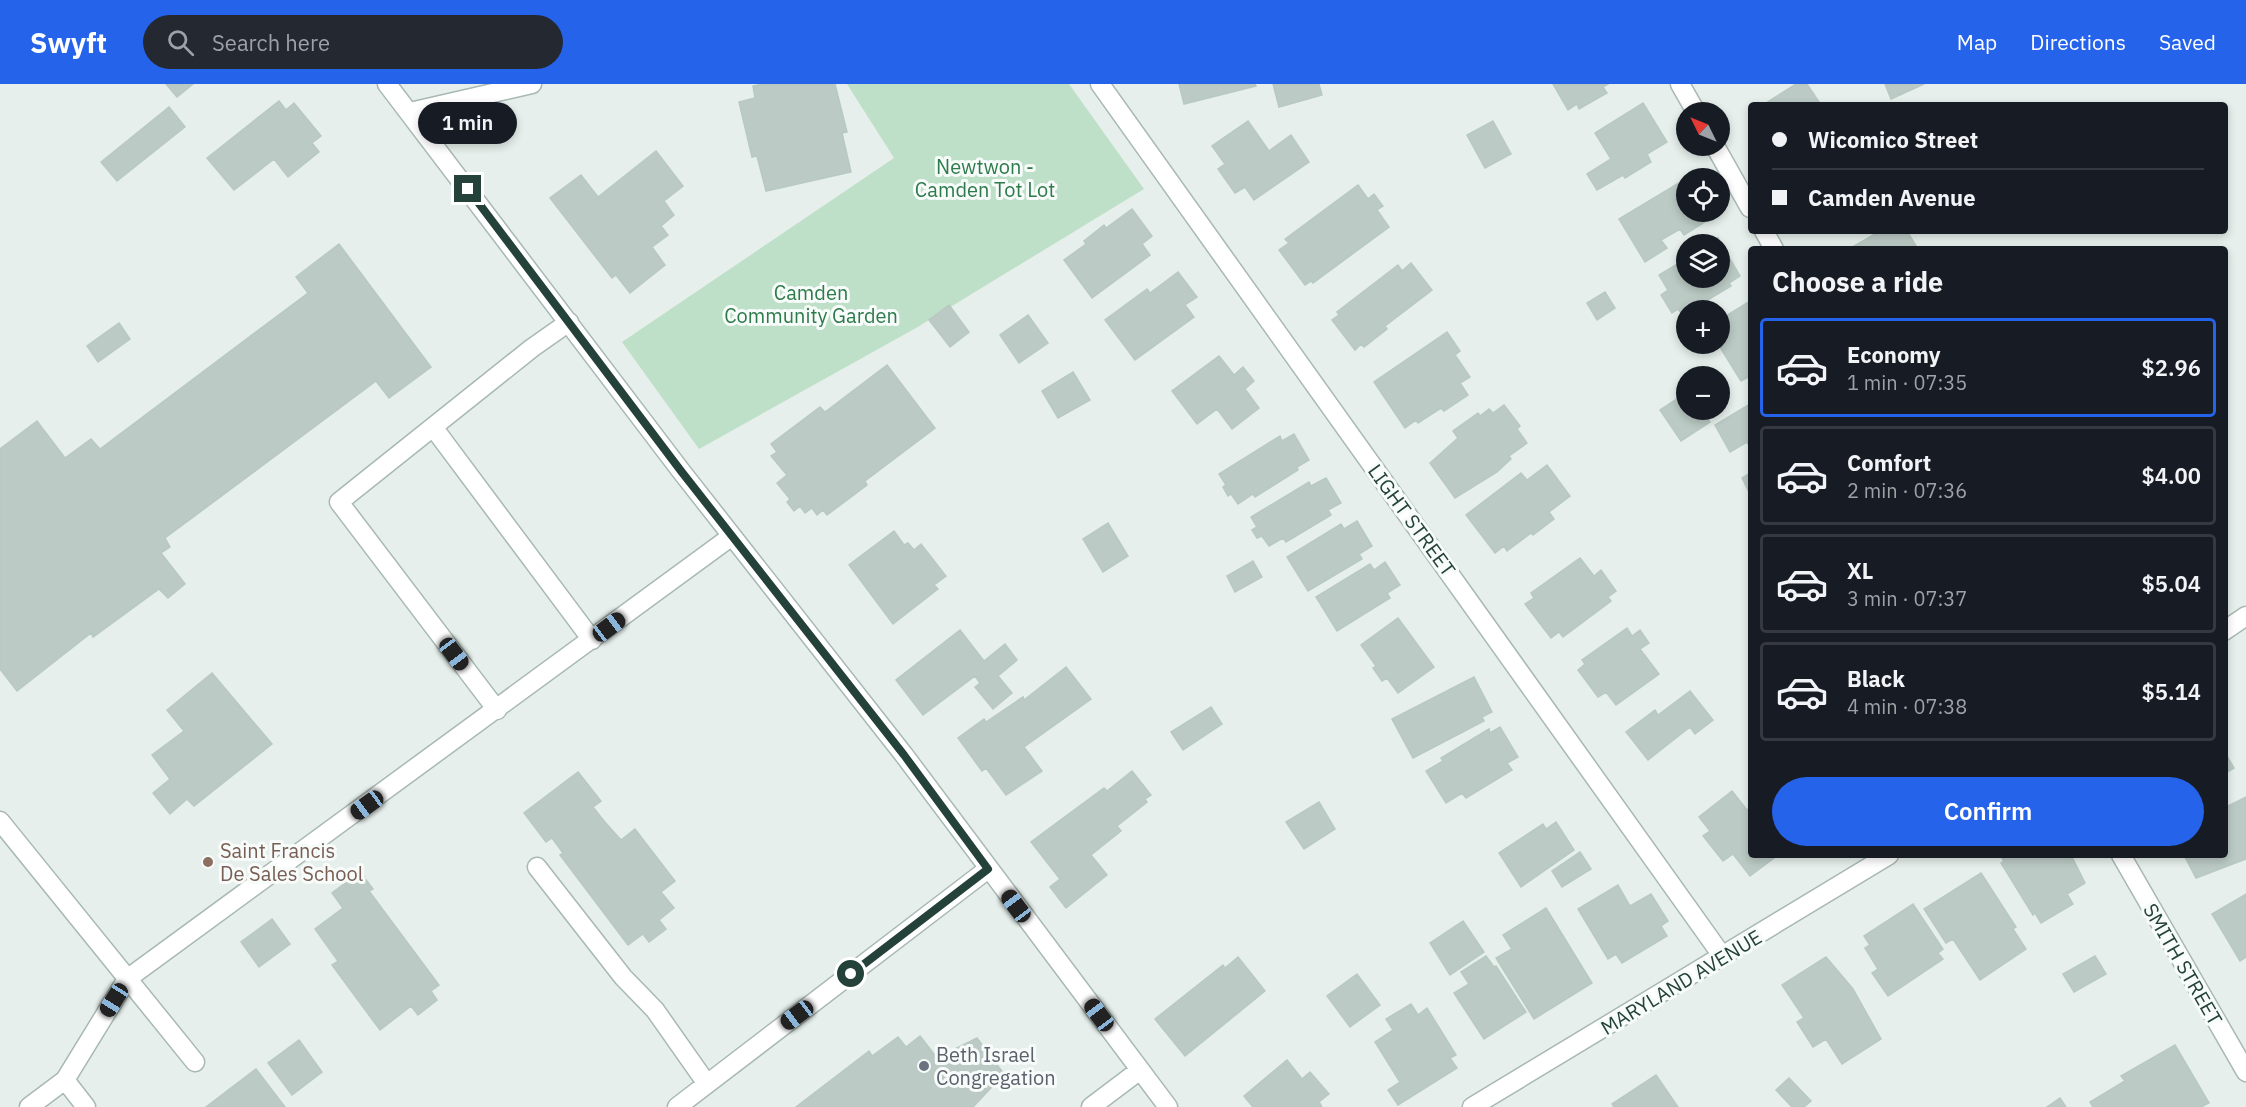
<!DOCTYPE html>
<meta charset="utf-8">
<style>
body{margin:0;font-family:"IBM Plex Sans",sans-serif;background:#242831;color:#f1f3f6;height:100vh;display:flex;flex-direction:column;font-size:22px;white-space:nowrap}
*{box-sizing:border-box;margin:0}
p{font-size:20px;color:#9ea1a6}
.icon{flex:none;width:33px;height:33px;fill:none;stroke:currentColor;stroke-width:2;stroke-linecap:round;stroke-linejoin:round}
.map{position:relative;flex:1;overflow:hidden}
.panel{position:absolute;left:1748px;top:162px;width:480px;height:612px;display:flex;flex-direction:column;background:#171b24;border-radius:6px;box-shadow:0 3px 9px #0003}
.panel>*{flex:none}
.guide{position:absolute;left:1748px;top:18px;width:480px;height:132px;border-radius:6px;box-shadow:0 3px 9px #0003;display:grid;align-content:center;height:132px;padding:0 24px;background:#171b24}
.needle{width:39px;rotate:313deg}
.fabs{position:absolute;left:1676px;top:18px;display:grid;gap:12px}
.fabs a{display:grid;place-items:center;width:54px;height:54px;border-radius:50%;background:#171b24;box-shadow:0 3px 9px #0003;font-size:30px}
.end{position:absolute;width:27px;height:27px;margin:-14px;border:8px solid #24423a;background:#fff;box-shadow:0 0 0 3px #fff}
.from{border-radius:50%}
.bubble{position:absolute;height:42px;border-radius:21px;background:#171b24;box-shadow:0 3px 9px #0003;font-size:20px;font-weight:600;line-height:42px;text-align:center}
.car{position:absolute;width:18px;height:36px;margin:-18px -9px;border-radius:8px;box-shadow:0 0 4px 2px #0007;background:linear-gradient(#222 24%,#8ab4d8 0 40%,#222 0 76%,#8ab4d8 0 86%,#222 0)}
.guide b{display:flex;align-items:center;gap:21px;height:57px;font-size:22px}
.guide b+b{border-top:2px solid #363941}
.guide i{width:15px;height:15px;background:#f1f3f6}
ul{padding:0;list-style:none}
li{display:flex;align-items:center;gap:18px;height:99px;margin:0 12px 9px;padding:0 12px;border:3px solid #363941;border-radius:6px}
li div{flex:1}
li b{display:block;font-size:22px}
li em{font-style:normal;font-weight:600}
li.active{border-color:#2563eb}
li>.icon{width:54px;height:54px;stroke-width:1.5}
h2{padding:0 24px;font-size:27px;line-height:72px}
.button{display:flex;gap:12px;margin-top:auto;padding:12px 24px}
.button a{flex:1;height:69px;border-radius:36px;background:#2563eb;color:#fff;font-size:24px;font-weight:600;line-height:69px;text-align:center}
header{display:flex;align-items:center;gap:36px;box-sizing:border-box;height:84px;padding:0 30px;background:#2563eb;color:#fff}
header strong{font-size:28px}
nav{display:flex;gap:33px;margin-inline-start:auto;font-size:21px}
.search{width:420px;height:54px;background:#242831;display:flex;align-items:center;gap:15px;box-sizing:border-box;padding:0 21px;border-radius:33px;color:#9ea1a6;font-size:22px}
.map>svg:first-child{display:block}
.green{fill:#bfe0c8}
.building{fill:#bbcac4;stroke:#b8c9c2;stroke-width:1.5}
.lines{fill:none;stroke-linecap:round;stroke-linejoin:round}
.minor-casing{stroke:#a8b8b2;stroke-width:21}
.minor{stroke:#fff;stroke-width:18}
.route{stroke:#24423a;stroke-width:8}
.education-dot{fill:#8d6e63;stroke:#f7fbf9;stroke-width:2}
.worship-dot{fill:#6b7280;stroke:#f7fbf9;stroke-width:2}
.labels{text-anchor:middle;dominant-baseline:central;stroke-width:6;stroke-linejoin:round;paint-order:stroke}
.park-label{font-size:20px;fill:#2d7a4b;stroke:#f7fbf9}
.street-label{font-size:20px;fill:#24423a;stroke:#f7fbf9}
.education-label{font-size:20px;fill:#785e54;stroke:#f7fbf9;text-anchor:start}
.worship-label{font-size:20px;fill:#5b616d;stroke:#f7fbf9;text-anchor:start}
</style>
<header>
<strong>Swyft</strong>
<div class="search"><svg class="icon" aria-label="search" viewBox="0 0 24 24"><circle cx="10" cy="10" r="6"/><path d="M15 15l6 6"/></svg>Search here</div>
<nav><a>Map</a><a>Directions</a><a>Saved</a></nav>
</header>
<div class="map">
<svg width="2246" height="1023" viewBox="0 0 2246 1023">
<rect width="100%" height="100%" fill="#e6efeb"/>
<path class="green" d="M847 0H1069L1144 105 916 244 699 365 622 258 894 74Z"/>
<path class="building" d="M166 0H193L177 13Z
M763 0H835L847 48 842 49 851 88 766 107 757 72 752 73 739 18 755 14 753 2Z
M1179 0H1255L1256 2 1184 20Z
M1273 0H1319L1322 11 1279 23Z
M1553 0H1608L1603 3 1607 9 1579 25 1577 20 1568 26Z
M1796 0H1807L1821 21H1763Z
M1885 0H1924L1891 15Z
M279 17 286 26 294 19 321 52 312 59 319 68 288 93 274 75 234 106 207 74Z
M1643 19 1667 58 1647 70 1651 78 1625 94 1623 91 1597 106 1587 90 1611 75 1595 49Z
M169 23 185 43 117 97 101 78Z
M1248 37 1269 67 1291 51 1309 78 1254 116 1245 103 1235 109 1218 85 1225 80 1212 62Z
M1493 37 1511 70 1485 84 1467 51Z
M656 67 683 102 664 117 674 131 661 142 668 151 652 163 665 181 630 209 616 191 612 194 550 114 581 91 598 113Z
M1687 94 1686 128H1713L1708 130 1711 134 1684 151 1680 145 1661 156 1667 164 1645 178 1619 135Z
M1358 101 1368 115 1374 110 1383 122 1377 126 1389 143 1313 199 1311 197 1305 201 1279 166 1289 159 1285 155Z
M1132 125 1152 152 1142 160 1150 171 1092 214 1064 176 1086 160 1084 157 1104 141 1106 144Z
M1880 147H1907L1918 165H1849Z
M1718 154 1740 192 1729 199 1731 202 1691 226 1689 224 1681 229 1678 225 1672 229 1661 211 1668 206 1659 191 1681 178 1678 174 1686 169V194H1719V160H1701Z
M339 160 431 283 389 314 376 297 165 454 170 463 161 469 185 500 168 514 159 505 93 553 91 549 17 607 0 585V365L37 337 65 374 91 355 100 365 308 209 296 193Z
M1411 179 1432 206 1385 242 1387 245 1364 263 1361 260 1355 266 1332 236 1339 231 1337 228 1398 181 1402 187Z
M1178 188 1197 213 1185 221 1194 233 1135 276 1105 236 1147 205 1150 209Z
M1605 208 1615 224 1597 236 1587 219Z
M1750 217V292L1741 297 1718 260 1730 250 1721 235Z
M949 221 969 248 950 263 929 236Z
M1028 231 1048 259 1019 279 1000 251Z
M119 239 130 255 98 278 87 262Z
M1447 248 1460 267 1455 271 1470 293 1460 299 1468 311 1444 327 1441 324 1418 339 1416 336 1405 344 1374 298Z
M1219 272 1234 291 1243 283 1254 297 1245 305 1259 324 1232 345 1217 325 1197 340 1172 307Z
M887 281 935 344 865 397 867 401 827 431 823 426 817 431 812 424 805 429 800 422 794 427 787 418 790 415 777 399 787 391 771 372 777 368 771 360 820 323 825 328Z
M1073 288 1090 316 1058 334 1042 307Z
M1686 309V326H1701L1710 338 1681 357 1660 326Z
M1750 320V364L1747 358 1730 368 1715 341Z
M1504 321 1520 342 1517 345 1527 359 1509 372 1511 375 1497 388 1455 414 1430 379 1458 354 1453 347 1478 329 1480 332 1489 325 1493 329Z
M1294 350 1309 376 1297 383 1298 386 1255 413 1253 410 1238 420 1231 410 1228 412 1223 403 1226 401 1219 390 1280 352 1282 357Z
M1547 381 1570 412 1549 428 1554 435 1533 451 1531 449 1507 467 1504 462 1495 469 1466 431 1521 389 1527 396Z
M1750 389V410L1742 394Z
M1326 394 1341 419 1328 426 1331 431 1286 458 1283 454 1269 462 1262 452 1257 454 1252 446 1257 443 1251 433 1309 398 1311 402Z
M1357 437 1372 462 1359 470 1362 475 1308 507 1287 473 1341 440 1344 445Z
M1108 439 1128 472 1103 488 1083 455Z
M894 447 904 461 908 459 914 466 921 460 946 492 934 501 938 505 893 540 849 481Z
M1580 474 1594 492 1601 486 1616 507 1608 513 1611 517 1563 553 1559 548 1551 554 1525 520 1534 514 1531 509Z
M1253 477 1262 493 1235 508 1227 492Z
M1385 478 1400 501 1387 509 1390 514 1337 547 1316 513 1370 480 1374 486Z
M1398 534 1434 583 1398 609 1387 594 1382 597 1373 584 1376 582 1361 561Z
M1627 544 1632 552 1640 546 1649 559 1640 565 1659 590 1616 621 1606 608 1598 613 1578 586 1585 580 1582 576Z
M960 546 984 577 1005 560 1017 576 998 592 1012 609 993 625 975 603 980 599 975 592 923 631 896 596Z
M1066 583 1091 615 1024 663 1042 687 1006 711 986 684 982 687 958 654 984 635 986 638 1023 613 1024 616Z
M212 589 272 660 194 722 187 715 170 730 153 709 170 695 152 671 184 647 167 626Z
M1474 593 1492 628 1482 633 1484 637 1413 674 1392 635Z
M1690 607 1713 636 1695 650 1690 643 1648 676 1626 648 1655 626 1658 631Z
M1211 623 1222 640 1183 666 1171 648Z
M1500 643 1518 673 1507 679 1512 686 1466 714 1462 709 1446 719 1426 687 1443 677 1441 674 1489 645 1490 649Z
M2224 667 2234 684 2224 690Z
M1132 687 1151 711 1145 715 1147 718 1117 742 1121 747 1091 771 1107 791 1066 824 1050 803 1060 795 1031 758 1104 704 1107 707Z
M578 688 601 717 593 723 604 737 621 756 635 745 675 797 661 808 674 824 659 836 666 845 649 858 643 850 628 861 560 771 563 769 552 754 546 758 524 729Z
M1732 707 1747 726 1750 724V771H1778L1750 792 1733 770 1723 777 1703 752 1710 747 1699 733Z
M2246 713V775L2196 794 2184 771H2224V724Z
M1319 718 1335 745 1304 765 1286 738Z
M1556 738 1574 766 1521 803 1499 769 1543 740 1546 745Z
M1580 768 1591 785 1562 803 1552 787Z
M2000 771H2071L2085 799 2067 810 2073 820 2041 839 2035 829 2033 831 2001 779 2004 777Z
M360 788 373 805 369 807 439 901 431 907 437 916 418 931 411 922 380 946 332 881 338 877 315 845 343 824 332 809Z
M1981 789 2016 843 2013 845 2026 865 1980 896 1953 855 1946 859 1924 825Z
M1618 801 1630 822 1651 810 1668 837 1661 842 1667 852 1622 879 1616 870 1608 875 1578 825Z
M2246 810V873L2240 877 2212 830Z
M1913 820 1943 865 1938 869 1943 875 1888 912 1872 889 1878 885 1865 864 1870 861 1864 852Z
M1546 824 1592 899 1534 935 1496 874 1512 865 1503 851Z
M272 835 290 860 259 883 241 858Z
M1463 837 1484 868 1450 891 1430 859Z
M1486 872 1494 883 1496 882 1526 928 1484 955 1454 909 1469 900 1461 888Z
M2095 872 2106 890 2074 908 2063 890Z
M1238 873 1265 907 1185 972 1155 935 1223 881 1225 884Z
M1826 873 1853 905 1881 955 1842 980 1826 955 1813 963 1797 938 1804 934 1782 901Z
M1357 890 1380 921 1350 943 1327 912Z
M1411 920 1418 931 1427 924 1456 971 1450 974 1457 984 1398 1021 1388 1006 1400 998 1375 958 1393 946 1386 935Z
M920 952 937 974 977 954 1004 990 973 1023H796L869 967 872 972 898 953 906 963Z
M299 956 322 988 292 1011 268 979Z
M2175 961 2209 1019 2201 1023H2093L2090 1018 2125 997 2121 992Z
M1287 976 1302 995 1310 988 1329 1010 1319 1018 1322 1023H1253L1244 1012Z
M256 985 285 1023H206Z
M1656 991 1678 1023H1614L1612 1020Z
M1789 994 1811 1017 1804 1023H1792L1776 1006Z
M2060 1014 2066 1023H2047Z"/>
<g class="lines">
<g class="minor-casing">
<path id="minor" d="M387 0 681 387 904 671 1168 1023
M1100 0 1723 873
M1680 0 1696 28
M410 28 532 0
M1715 62 1750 124
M1764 147 1774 165
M433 343 592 556
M2224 547 2246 532
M497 626 339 418 532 264 569 238
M0 737 195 978
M2121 771 2246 988
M537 783 623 893 655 926 707 1000
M65 996 86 1023
M29 1023 65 996 127 895 732 452
M677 1023 988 785
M1091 1023 1140 986
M1472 1023 1889 771"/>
</g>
<use href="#minor" class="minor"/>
</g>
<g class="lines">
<path class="route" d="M468 105 681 387 904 671 988 785 851 890"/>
</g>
<circle class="education-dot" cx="208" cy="778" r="6"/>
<circle class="worship-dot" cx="924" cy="982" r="6"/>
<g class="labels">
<g class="park-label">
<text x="985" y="82">Newtwon -<tspan x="985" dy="23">Camden Tot Lot</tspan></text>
<text x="811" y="208">Camden<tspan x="811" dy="23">Community Garden</tspan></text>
</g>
<g class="street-label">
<text transform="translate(1412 436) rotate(54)">LIGHT STREET</text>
<text transform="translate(2183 880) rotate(60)">SMITH STREET</text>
<text transform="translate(1681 898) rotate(-31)">MARYLAND AVENUE</text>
</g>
<g class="education-label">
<text x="220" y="766">Saint Francis<tspan x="220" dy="23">De Sales School</tspan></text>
</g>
<g class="worship-label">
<text x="936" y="970">Beth Israel<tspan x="936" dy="23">Congregation</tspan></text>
</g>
</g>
</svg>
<div class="fabs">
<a><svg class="needle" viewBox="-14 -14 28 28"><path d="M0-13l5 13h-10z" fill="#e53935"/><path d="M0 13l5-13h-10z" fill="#9ea1a6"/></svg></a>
<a><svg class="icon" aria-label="locate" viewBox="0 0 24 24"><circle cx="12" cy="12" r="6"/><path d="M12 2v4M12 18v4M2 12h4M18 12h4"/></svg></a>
<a><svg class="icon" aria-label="layers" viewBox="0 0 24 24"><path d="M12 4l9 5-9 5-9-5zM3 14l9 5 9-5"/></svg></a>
<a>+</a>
<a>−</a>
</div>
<i class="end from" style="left:851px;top:890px"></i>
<i class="end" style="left:468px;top:105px"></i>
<div class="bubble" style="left:418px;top:18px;width:99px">1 min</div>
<i class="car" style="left:609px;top:543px;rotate:53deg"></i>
<i class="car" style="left:454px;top:570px;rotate:143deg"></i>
<i class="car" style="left:367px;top:721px;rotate:234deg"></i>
<i class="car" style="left:1016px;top:822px;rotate:323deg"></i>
<i class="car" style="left:114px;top:916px;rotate:212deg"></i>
<i class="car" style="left:797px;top:931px;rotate:233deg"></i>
<i class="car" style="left:1099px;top:931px;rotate:323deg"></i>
<div class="guide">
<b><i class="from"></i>Wicomico Street</b>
<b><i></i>Camden Avenue</b>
</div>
<section class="panel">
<h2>Choose a ride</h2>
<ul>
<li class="active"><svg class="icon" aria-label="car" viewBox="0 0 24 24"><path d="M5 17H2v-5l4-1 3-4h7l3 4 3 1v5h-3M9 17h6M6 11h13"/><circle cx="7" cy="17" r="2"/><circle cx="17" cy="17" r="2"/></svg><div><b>Economy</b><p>1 min · 07:35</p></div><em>$2.96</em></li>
<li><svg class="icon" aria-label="car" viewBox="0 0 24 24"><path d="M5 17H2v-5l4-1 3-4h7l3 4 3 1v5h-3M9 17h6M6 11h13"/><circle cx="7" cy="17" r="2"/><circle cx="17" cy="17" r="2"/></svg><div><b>Comfort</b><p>2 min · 07:36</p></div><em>$4.00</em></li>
<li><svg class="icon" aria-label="car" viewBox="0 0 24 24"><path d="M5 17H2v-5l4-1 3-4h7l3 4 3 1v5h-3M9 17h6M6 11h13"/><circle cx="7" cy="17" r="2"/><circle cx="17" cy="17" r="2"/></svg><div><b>XL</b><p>3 min · 07:37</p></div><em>$5.04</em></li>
<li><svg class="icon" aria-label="car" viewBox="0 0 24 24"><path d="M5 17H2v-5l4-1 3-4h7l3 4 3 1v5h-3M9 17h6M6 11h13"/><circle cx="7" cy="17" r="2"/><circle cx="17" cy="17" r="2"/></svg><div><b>Black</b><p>4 min · 07:38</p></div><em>$5.14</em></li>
</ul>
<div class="button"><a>Confirm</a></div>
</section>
</div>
